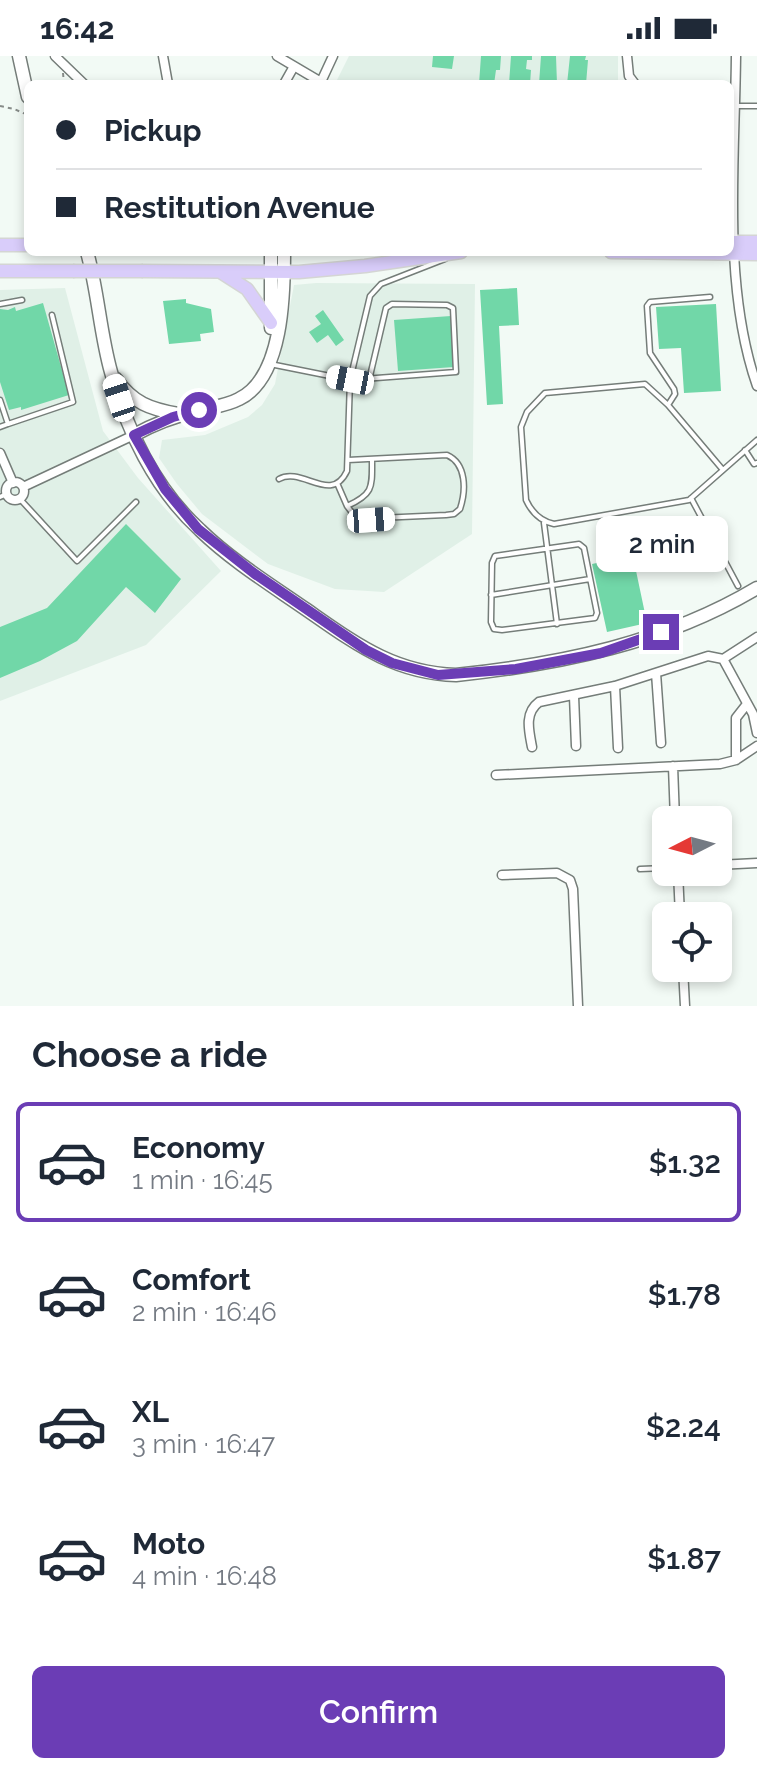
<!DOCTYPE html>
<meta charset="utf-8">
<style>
body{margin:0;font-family:Raleway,sans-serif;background:#f2f2f3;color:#1f2937;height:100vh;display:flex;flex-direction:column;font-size:30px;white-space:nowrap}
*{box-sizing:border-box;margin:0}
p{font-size:26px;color:#747a83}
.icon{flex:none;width:44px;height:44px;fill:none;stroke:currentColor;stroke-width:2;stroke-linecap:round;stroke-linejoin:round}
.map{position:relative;height:950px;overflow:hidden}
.sheet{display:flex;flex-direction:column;background:#fff;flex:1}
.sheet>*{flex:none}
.banner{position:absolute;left:24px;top:24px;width:710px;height:176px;border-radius:12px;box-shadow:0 4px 12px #0003;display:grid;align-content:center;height:176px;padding:0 32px;background:#fff}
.needle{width:52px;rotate:264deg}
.controls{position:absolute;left:652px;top:750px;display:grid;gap:16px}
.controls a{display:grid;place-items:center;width:80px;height:80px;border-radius:12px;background:#fff;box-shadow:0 4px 12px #0003;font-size:40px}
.end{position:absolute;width:36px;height:36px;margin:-18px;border:10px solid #6b3db5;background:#fff;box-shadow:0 0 0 4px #fff}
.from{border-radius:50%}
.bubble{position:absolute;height:56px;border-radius:12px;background:#fff;box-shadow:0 4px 12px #0003;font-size:26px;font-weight:600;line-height:56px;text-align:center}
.car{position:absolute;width:24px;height:48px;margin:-24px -12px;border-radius:10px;box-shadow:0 0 6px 2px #0007;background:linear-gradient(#fff 24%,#345 0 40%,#fff 0 76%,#345 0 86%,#fff 0)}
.banner b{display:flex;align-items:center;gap:28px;height:76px;font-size:30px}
.banner b+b{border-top:2px solid #e0e1e3}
.banner i{width:20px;height:20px;background:#1f2937}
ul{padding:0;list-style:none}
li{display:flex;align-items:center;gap:24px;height:120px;margin:0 16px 12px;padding:0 16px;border:4px solid transparent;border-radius:12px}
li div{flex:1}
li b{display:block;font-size:30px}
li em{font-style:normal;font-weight:600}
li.active{border-color:#6b3db5}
li>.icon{width:72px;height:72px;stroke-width:1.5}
h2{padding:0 32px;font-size:36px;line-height:96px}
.action{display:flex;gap:16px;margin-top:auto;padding:16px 32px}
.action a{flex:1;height:92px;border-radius:12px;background:#6b3db5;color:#fff;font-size:32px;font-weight:600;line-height:92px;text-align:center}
.status{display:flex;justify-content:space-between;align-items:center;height:56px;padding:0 40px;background:#fff;direction:ltr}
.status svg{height:22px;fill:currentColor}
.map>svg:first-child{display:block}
.built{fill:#e0f0e7}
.building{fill:#71d7a8}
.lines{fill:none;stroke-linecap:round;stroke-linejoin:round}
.lane-casing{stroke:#757d79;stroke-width:7}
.street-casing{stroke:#757d79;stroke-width:11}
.secondary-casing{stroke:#757d79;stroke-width:15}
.primary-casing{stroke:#d4d5d4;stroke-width:15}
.path{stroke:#878c89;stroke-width:2;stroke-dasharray:4 4;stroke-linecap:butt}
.lane{stroke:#fff;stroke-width:4}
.street{stroke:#fff;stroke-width:8}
.secondary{stroke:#fff;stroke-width:12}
.primary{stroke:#d9cdfa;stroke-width:12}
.primary-bridge-casing{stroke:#d4d5d4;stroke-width:15;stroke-linecap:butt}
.primary-bridge{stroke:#d9cdfa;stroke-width:12}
.route{stroke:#6b3db5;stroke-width:10}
</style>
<div class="status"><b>16:42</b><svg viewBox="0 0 49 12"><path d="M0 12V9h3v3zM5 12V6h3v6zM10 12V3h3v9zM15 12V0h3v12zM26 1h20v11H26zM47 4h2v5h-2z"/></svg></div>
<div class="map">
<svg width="757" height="950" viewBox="0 0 757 950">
<rect width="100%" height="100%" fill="#f2faf5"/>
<path class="built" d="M349 0H618V28H335Z
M316 227 475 228 472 478 384 536 335 533 268 508 202 458 177 428 159 402 162 384 205 379 248 361 262 349 275 328 294 229Z
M65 232 103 375 138 422 221 515 146 589 0 645V234Z"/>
<path class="building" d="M433 0H454L452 13 432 11Z
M481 0H501L500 14H496L494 28H479Z
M511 0H532V4H527L526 13 531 14 530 28H509Z
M541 0H556L557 28H539Z
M570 0H586L585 4H588L586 28H567Z
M517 232 519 269 499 270 503 348 487 349 480 234Z
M186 243V247L211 253 214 276 200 278 201 285 169 288 163 245Z
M43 247 69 339 21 354V351L9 354 0 326V253L8 254 15 251 16 255Z
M716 248 721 335 684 337 681 292 659 293 656 251Z
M323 254 344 284 336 290 328 279 317 287 309 276 321 268 315 260Z
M451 260 454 311 398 315 394 264Z
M126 468 181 523 155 557 126 531 77 585 40 605 0 622V571L47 552Z
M606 505 607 507 616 505 618 514 635 510 647 567 607 576 592 508Z"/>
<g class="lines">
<g class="lane-casing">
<path id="lane" d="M735 50H757
M0 248 22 244
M270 308 350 324 456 316 453 252 447 249 392 248 386 252 370 320
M0 344 8 368 0 371
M668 349 675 338 674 333 650 297 647 250 650 246 710 241
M8 368 73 346 52 259
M745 394 754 408 757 407
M723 414 668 349 645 328 545 337 527 356 521 371 526 444C532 457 540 465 554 468L689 444 757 384
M279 423C302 410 331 449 347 415L350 324 370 240 381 228 445 203
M337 427 347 450 357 463 446 459 454 458 460 453C466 435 467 408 447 399L348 404
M0 441 7 438
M691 442 738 530
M20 443 77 505 136 446
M347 450C374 438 372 431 372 403
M544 467 557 568
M579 488 584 492 597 557 595 562 502 574 494 573 491 566 492 507 495 500Z
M491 539 590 523
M640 813 666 812"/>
</g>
<g class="street-casing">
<path id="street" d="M55 0 84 28
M163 0 168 28
M277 0 321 26
M627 0 629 20 635 28
M736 0C735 105 722 230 757 330
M284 28 293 12
M320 28 333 0
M0 397 13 427
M6 435a9 9 0 1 1 18 0a9 9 0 1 1-18 0Z
M23 431 134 379
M723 603 757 581
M656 617 661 687
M615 630 618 692
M574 640 576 690
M532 691C529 675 524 657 539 646L615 630 708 600 723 603 753 658 757 677
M736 704V662L747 648
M673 710 675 764
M496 719 720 708 736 704 757 690
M718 809 757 807
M678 816 680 860
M502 819 557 817 570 824 573 833 578 950
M683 912 685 950"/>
</g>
<g class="secondary-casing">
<path id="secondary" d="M19 0 28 41
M87 196C98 235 100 277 111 316 126 373 155 433 200 474 232 505 271 529 307 554 356 588 394 617 456 619 561 608 665 587 757 532
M271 196V272
M116 323C133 347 150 353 178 358
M134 379C154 368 175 360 197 355 211 351 226 350 239 343 283 322 284 238 284 196"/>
</g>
<g class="primary-casing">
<path id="primary" d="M730 186H757
M0 189H28
M611 196 757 198
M0 215H73
M143 215 299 216 365 210 461 196
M222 217 247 233 271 267"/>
</g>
<path class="path" d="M63 17 64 28
M0 50 14 53 28 59"/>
<use href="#lane" class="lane"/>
<use href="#street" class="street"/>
<use href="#secondary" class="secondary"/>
<use href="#primary" class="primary"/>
<g class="primary-bridge-casing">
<path id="primary-bridge" d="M73 215H143"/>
</g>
<use href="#primary-bridge" class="primary-bridge"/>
</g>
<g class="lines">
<path class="route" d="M199 354 173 361 134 379 165 433 198 473 255 518 366 594 392 607 438 619 516 613 601 597 661 576"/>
</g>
</svg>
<div class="controls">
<a><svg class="needle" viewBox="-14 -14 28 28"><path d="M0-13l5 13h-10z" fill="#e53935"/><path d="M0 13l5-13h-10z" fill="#747a83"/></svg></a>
<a><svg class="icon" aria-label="locate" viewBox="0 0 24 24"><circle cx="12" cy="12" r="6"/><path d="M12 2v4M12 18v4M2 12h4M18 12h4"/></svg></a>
</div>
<i class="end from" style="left:199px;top:354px"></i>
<i class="end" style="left:661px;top:576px"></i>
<div class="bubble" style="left:596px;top:460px;width:132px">2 min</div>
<i class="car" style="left:350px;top:324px;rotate:281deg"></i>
<i class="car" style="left:119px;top:342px;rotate:342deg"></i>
<i class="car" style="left:371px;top:464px;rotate:86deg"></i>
<div class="banner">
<b><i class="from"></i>Pickup</b>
<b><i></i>Restitution Avenue</b>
</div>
</div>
<section class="sheet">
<h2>Choose a ride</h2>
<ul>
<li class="active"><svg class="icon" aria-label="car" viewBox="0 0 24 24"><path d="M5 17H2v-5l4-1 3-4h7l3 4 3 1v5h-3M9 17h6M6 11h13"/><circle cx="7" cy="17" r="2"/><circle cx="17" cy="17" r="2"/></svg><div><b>Economy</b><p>1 min · 16:45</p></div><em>$1.32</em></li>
<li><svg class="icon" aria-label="car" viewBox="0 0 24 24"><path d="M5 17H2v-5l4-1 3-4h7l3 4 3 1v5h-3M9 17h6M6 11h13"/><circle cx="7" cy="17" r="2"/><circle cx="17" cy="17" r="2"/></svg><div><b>Comfort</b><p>2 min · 16:46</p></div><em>$1.78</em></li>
<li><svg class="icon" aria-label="car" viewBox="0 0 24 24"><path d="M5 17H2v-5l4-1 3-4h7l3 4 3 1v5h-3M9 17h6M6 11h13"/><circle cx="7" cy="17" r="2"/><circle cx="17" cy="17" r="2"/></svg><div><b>XL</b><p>3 min · 16:47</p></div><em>$2.24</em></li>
<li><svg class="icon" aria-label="car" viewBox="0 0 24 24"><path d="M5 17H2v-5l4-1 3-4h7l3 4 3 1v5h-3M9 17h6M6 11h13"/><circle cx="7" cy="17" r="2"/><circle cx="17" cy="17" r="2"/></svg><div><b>Moto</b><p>4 min · 16:48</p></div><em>$1.87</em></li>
</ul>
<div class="action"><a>Confirm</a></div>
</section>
